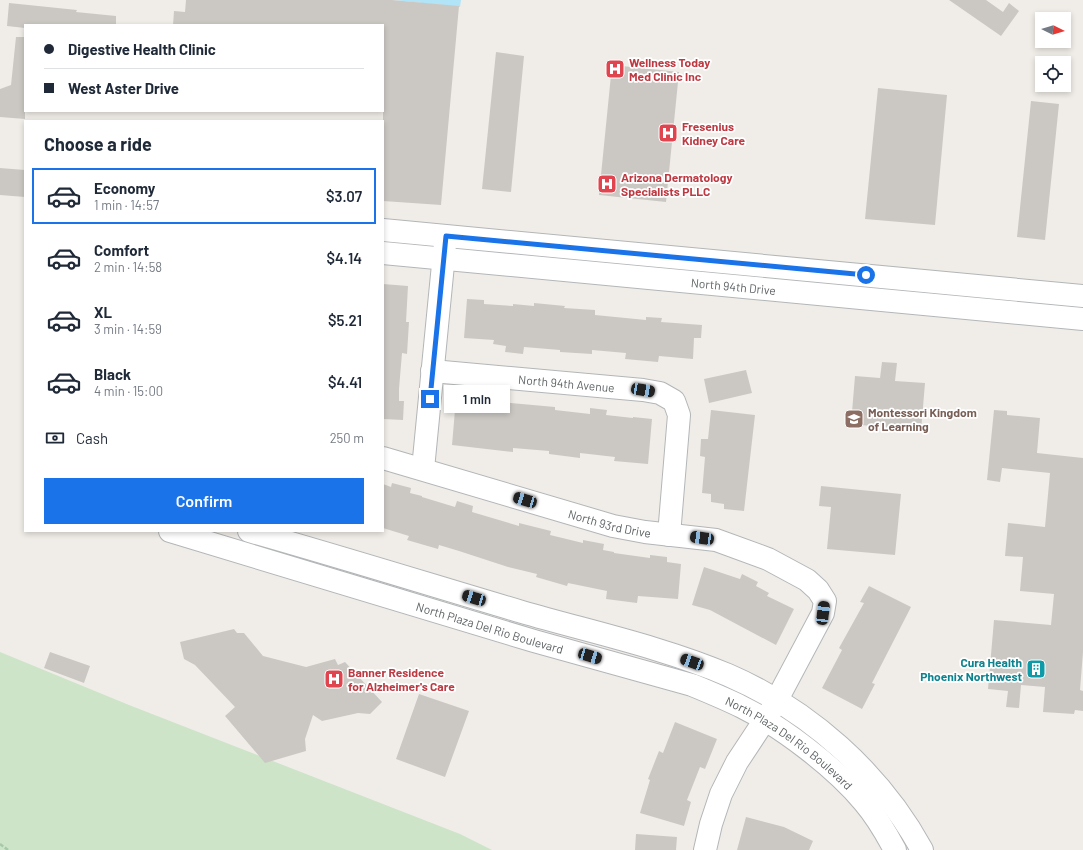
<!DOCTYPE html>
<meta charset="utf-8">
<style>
body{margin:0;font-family:Barlow,sans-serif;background:#f6f6f7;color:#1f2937;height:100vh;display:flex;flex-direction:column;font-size:15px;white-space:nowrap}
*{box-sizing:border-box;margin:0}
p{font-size:13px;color:#747a83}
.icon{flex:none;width:22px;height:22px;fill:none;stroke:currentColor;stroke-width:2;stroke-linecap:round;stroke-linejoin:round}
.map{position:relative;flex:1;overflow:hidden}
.panel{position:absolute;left:24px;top:120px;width:360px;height:412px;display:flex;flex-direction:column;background:#fff;border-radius:0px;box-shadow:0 2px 6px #0003}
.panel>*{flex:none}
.banner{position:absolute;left:24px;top:24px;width:360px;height:88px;border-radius:0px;box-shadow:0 2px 6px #0003;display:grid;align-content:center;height:88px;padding:0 20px;background:#fff}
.needle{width:26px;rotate:95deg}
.buttons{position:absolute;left:1035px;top:12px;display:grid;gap:8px}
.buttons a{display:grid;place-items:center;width:36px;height:36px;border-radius:0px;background:#fff;box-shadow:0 2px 6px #0003;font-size:20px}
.end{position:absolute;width:18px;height:18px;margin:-9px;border:5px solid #1a73e8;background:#fff;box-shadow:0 0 0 2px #fff}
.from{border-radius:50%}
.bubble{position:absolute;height:28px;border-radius:0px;background:#fff;box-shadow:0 2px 6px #0003;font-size:13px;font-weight:600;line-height:28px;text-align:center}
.car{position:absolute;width:12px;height:24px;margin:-12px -6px;border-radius:5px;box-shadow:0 0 3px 1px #0007;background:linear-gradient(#222 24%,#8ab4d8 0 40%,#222 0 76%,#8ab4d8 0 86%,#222 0)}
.banner b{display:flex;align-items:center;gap:14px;height:38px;font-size:15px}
.banner b+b{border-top:1px solid #e0e1e3}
.banner i{width:10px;height:10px;background:#1f2937}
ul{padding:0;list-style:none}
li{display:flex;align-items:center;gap:12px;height:56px;margin:0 8px 6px;padding:0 12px;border:2px solid transparent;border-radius:0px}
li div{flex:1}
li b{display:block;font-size:15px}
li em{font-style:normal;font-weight:600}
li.selected{border-color:#1a73e8}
li>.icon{width:36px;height:36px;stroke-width:1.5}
h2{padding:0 20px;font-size:18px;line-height:48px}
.pay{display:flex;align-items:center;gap:10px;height:44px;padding:0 20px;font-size:15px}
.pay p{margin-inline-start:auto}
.primary-button{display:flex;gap:8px;margin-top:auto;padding:8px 20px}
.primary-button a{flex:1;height:46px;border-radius:0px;background:#1a73e8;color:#fff;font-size:16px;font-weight:600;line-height:46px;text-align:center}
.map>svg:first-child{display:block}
.green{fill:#cde4c8}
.water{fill:#b1e4f6}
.building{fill:#cbc8c4}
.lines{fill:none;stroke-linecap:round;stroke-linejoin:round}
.minor-casing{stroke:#b3b6b8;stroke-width:24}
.path{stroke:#a4caa9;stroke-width:2.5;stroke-dasharray:4 2;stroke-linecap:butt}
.minor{stroke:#fff;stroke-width:22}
.route{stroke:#1a73e8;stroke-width:5}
.labels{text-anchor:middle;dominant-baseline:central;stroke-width:3.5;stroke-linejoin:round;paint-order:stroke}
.health-label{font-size:12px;font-weight:bold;fill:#be3a42;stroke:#fff;text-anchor:start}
.street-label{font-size:12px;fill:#5f6466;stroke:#fff}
.education-label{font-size:12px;font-weight:bold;fill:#785e54;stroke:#fff;text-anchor:start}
.culture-label{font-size:12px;font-weight:bold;fill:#0d838f;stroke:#fff;text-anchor:end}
</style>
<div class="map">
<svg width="1083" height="850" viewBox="0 0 1083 850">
<rect width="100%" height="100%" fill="#f0ede8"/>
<path class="green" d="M0 652 129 705 460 834 492 850H0Z"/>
<path class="water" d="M394 0H461L460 7Z"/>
<path class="building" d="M186 0H392L459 6 441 205 383 201V25H173L174 11 185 12Z
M949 0H986L1003 12 1009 3 1019 11 1001 36Z
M9 3 77 10 76 12 116 16V25H25V28L7 26Z
M16 37H25V119L0 117V89L11 85Z
M496 52 524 56 511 192 482 189Z
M612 65 679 72 666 202 599 195Z
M878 88 947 95 935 225 865 219Z
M1031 101 1059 104 1045 240 1017 237Z
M0 168 25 170V197L0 195Z
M383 284 408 286 406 322H409L407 354 402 353 399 389V401H404L403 420 383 419Z
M467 299 484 300V304L513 306V304L534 306V303L565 306 564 308 595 310V315L646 320V317L662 318 661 322 702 325 701 338H694L693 359 659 356 658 362 625 359 626 353 592 350V354L560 352V350L524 347 523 354 505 352 506 346 493 344 494 340 464 338Z
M882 362 897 363 895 381 925 383 921 431 851 424 855 376 880 378Z
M746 370 752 393 709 403 704 379Z
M471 397 489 399 488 401 555 407V410L590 414V408L607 410 606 415 633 418V417L652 419 648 464 614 461 615 457 580 453V458L549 454V451L513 448V452L452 445 455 410 470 411Z
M711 410 755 415 744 511 724 509V504L711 502V494L702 493 705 457 700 456 701 439H708Z
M994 410 1007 411V415L1040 418 1037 453 1083 458V652L1080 690 1083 691V711L1075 710 1074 714 1043 712 1045 687 1021 685 1019 708 1006 707 1008 691 988 689 994 620 1051 625 1054 594 1020 591 1023 557 1005 556 1008 523 1045 527 1050 473 1002 468 1000 482 987 480Z
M392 483 411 488 410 493 422 496V497L455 507 457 501 473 506 472 512 519 526V523L551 531 550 535 583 543V540L604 544 603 550 614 552V553L650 558V555L667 557V562L681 564 678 599 638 596 637 603 606 599 607 591 568 583 567 586 536 577 537 574 508 567 459 551 439 545 438 549 407 540 409 536 383 528V484L391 487Z
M821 486 901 494 895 555 827 549 831 507 819 506Z
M704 567 740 579 742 574 758 582 756 586 769 593 767 596 794 609 776 645 710 610 692 605Z
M869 586 911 607 872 683 875 684 862 709 822 688 842 650 839 648 864 603 860 602Z
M234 629 237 633H244L263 656 306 667 335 659 338 665 345 662 382 702 370 714 358 713 322 721 313 715 305 739 306 751 265 763 225 716 235 707 195 665 184 659 180 642Z
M50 652 90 666 84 683 44 668Z
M419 694 469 711 445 777 396 759Z
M675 722 717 739 705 769 700 767 687 800 691 802 684 826 640 813 650 780 648 779 659 751 663 753Z
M746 817 784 827 813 841 809 850H737Z
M636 834 677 837 676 850H635Z"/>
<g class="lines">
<g class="minor-casing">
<g id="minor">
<path d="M383 230 1083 296"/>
<path id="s1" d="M383 253 1083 319"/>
<path id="s2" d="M432 371 643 390 660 393 674 401 679 415 669 535"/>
<path id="s3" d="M383 458 613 526 645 532 716 540 768 559 807 580 818 590 825 601 823 613 772 709 737 762 721 794 711 824 705 850"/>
<path d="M423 469 445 244"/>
<path id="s4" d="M170 531 534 641 692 685C709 692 726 699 742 707 782 727 835 767 864 802 876 816 886 833 895 850"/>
<path d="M249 531C341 557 431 585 522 612 591 632 662 647 728 675 809 710 880 773 922 850"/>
</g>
</g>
<path class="path" d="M0 844 8 850"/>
<use href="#minor" class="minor"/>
</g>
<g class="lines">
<path class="route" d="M430 399 446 236 866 275"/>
</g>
<defs>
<g id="hospital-square" transform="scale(1)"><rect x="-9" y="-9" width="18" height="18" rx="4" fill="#e0444e" stroke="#fff"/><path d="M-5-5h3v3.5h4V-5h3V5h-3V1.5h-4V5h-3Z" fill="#fff"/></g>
<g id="school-square" transform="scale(1)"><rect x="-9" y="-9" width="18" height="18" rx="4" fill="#8d6e63" stroke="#fff"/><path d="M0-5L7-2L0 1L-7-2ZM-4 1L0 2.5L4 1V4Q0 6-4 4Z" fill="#fff"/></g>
<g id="building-square" transform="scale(1)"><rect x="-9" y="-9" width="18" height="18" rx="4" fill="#0f9aa8" stroke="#fff"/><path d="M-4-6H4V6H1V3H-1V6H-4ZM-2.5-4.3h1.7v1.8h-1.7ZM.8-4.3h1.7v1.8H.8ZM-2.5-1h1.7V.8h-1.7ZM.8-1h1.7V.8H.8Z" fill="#fff"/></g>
</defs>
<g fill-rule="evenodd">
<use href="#hospital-square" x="615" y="69"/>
<use href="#hospital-square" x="668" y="133"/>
<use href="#hospital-square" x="607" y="184"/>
<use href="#school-square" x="854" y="419"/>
<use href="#building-square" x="1036" y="669"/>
<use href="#hospital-square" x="334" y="679"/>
</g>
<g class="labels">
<g class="health-label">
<text x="629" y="62">Wellness Today<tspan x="629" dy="14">Med Clinic Inc</tspan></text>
<text x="682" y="126">Fresenius<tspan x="682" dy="14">Kidney Care</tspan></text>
<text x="621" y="177">Arizona Dermatology<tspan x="621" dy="14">Specialists PLLC</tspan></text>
<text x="348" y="672">Banner Residence<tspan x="348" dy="14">for Alzheimer's Care</tspan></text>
</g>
<g class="street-label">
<text stroke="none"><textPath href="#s1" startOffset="352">North 94th Drive</textPath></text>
<text stroke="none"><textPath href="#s2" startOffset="135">North 94th Avenue</textPath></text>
<text stroke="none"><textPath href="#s3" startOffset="236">North 93rd Drive</textPath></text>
<text stroke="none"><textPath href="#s4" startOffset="334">North Plaza Del Rio Boulevard</textPath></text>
<text stroke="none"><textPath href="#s4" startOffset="658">North Plaza Del Rio Boulevard</textPath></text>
</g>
<g class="education-label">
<text x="868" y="412">Montessori Kingdom<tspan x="868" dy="14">of Learning</tspan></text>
</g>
<g class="culture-label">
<text x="1022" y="662">Cura Health<tspan x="1022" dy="14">Phoenix Northwest</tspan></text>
</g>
</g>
</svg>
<div class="buttons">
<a><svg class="needle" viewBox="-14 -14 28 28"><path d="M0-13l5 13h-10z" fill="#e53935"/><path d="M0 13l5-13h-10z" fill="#747a83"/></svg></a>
<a><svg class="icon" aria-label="locate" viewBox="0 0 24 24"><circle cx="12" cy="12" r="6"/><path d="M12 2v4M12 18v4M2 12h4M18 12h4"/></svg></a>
</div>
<i class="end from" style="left:866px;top:275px"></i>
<i class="end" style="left:430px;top:399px"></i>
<div class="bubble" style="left:444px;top:385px;width:66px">1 min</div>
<i class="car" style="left:643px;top:390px;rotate:100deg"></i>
<i class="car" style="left:525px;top:500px;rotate:287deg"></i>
<i class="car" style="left:702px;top:538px;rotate:278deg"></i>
<i class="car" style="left:474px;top:598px;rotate:287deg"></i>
<i class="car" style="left:823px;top:613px;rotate:7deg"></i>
<i class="car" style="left:590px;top:656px;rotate:106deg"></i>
<i class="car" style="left:692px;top:662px;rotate:290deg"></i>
<div class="banner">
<b><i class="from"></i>Digestive Health Clinic</b>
<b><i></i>West Aster Drive</b>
</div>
<section class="panel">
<h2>Choose a ride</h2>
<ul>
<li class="selected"><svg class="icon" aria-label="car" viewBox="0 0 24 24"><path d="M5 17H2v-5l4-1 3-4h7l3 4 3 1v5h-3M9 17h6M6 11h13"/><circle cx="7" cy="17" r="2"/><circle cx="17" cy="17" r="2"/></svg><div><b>Economy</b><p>1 min · 14:57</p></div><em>$3.07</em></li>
<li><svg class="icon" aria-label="car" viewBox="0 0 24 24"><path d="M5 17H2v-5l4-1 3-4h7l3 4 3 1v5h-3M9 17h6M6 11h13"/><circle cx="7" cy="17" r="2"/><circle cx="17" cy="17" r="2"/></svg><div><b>Comfort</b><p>2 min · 14:58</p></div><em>$4.14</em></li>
<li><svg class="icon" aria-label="car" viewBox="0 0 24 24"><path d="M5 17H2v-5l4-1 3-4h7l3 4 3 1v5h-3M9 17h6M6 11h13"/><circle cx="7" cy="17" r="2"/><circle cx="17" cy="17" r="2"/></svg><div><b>XL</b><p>3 min · 14:59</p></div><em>$5.21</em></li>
<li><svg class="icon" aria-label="car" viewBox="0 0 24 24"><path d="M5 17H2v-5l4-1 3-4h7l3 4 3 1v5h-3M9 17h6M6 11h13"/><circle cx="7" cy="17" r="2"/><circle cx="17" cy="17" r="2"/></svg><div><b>Black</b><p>4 min · 15:00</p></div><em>$4.41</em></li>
</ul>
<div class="pay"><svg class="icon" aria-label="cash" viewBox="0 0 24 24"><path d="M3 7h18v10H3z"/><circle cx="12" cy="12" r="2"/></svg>Cash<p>250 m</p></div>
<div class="primary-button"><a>Confirm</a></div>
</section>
</div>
